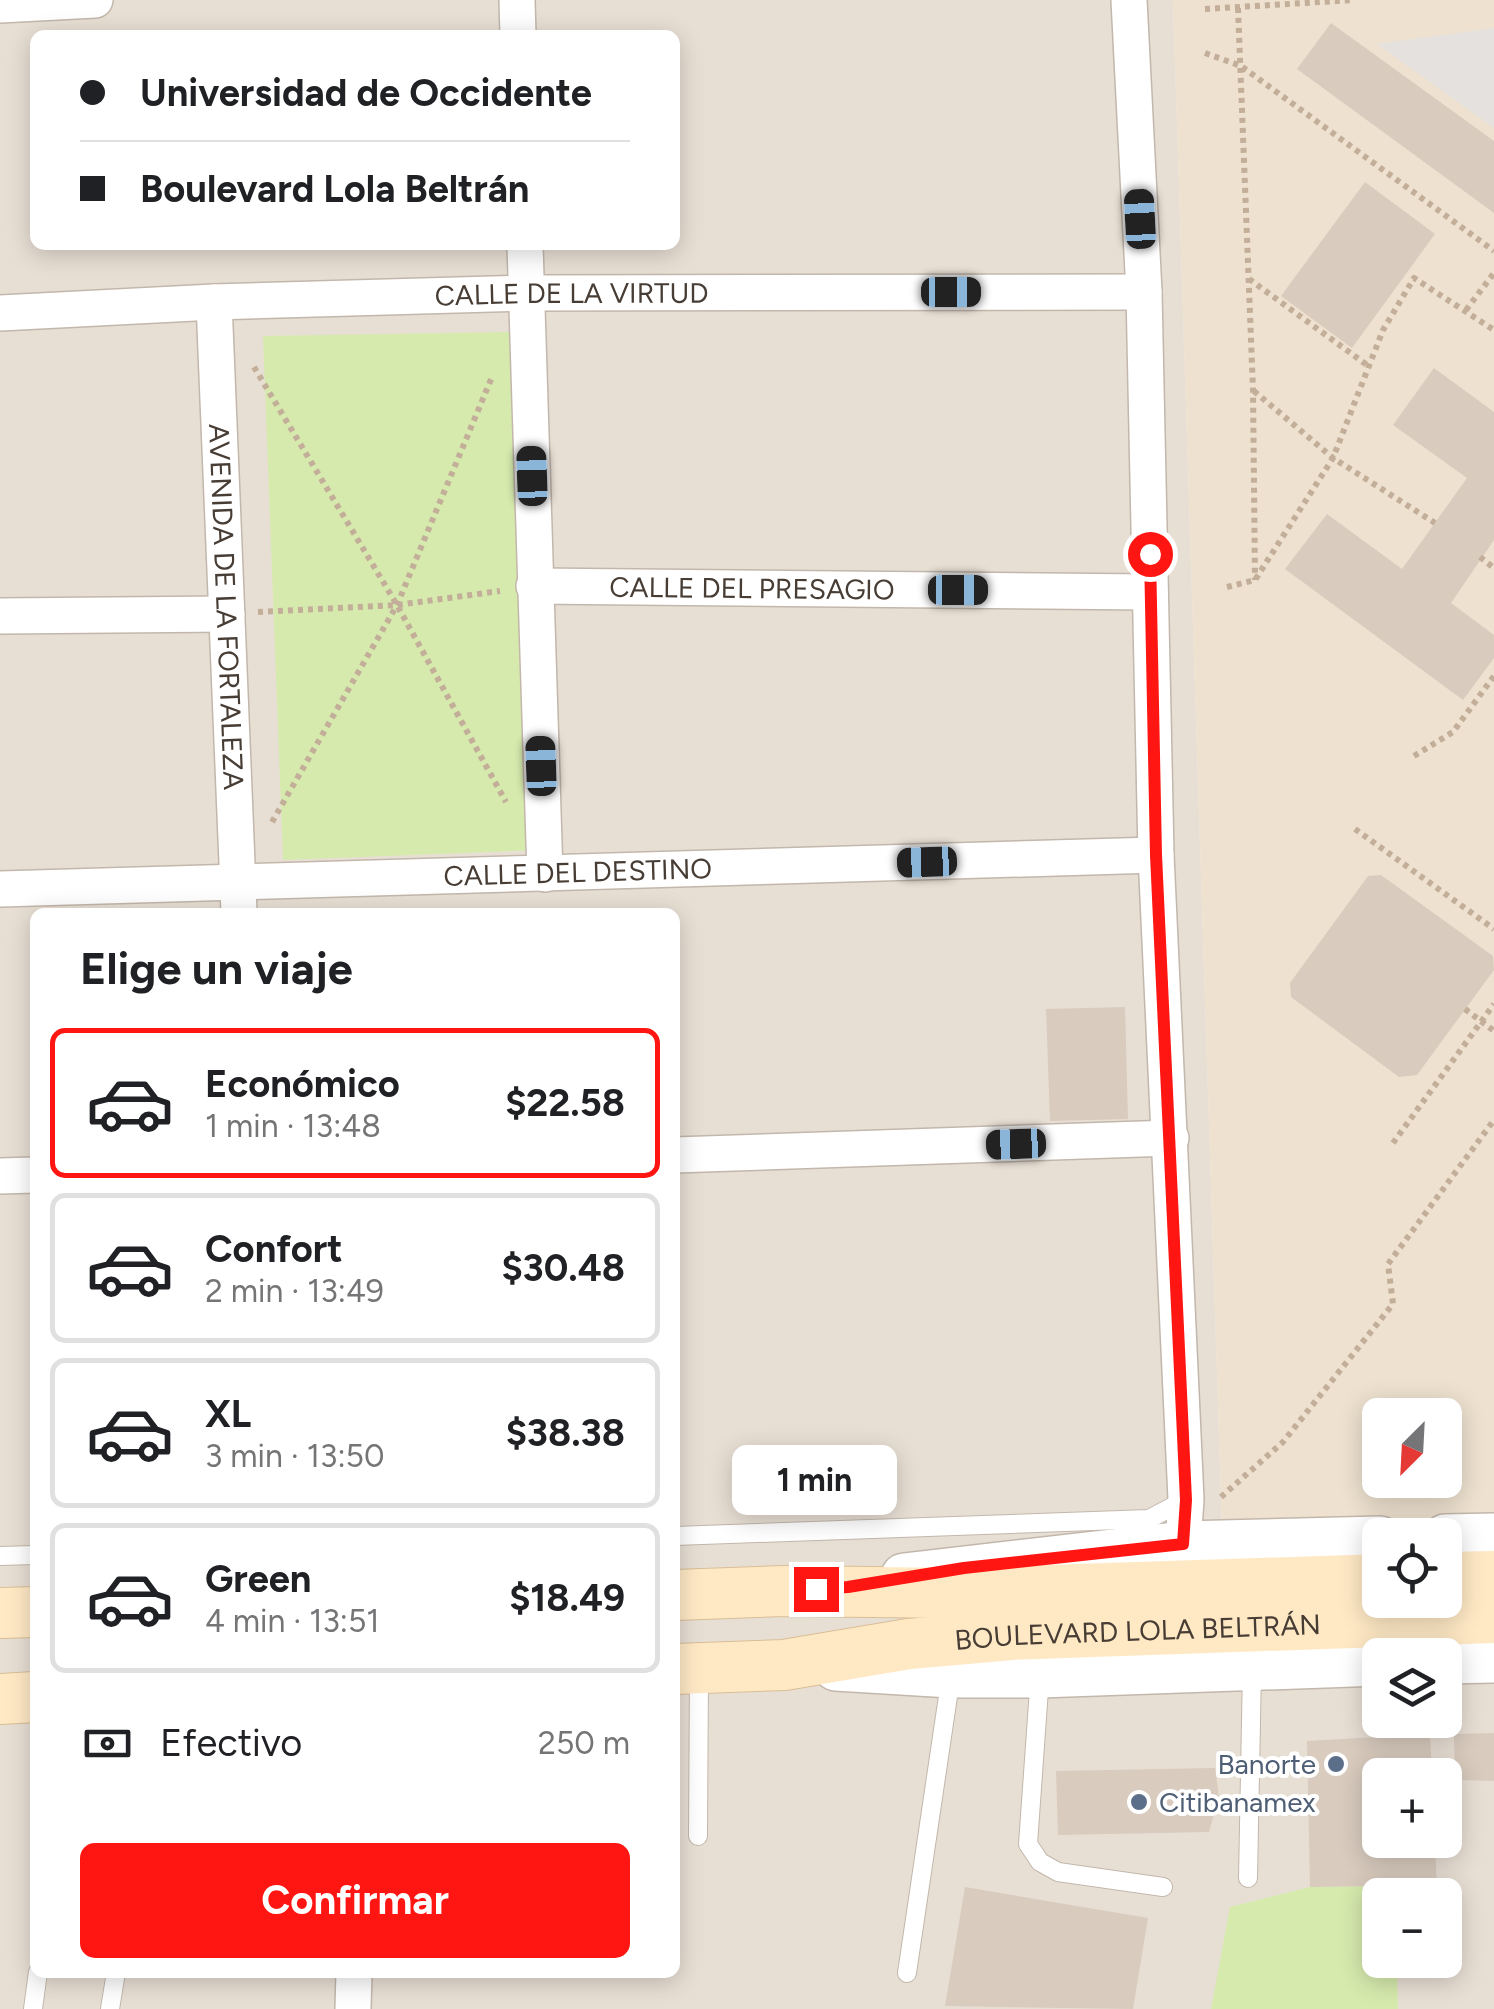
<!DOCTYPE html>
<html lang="es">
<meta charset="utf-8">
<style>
body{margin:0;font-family:Figtree,sans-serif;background:#f6f6f6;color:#202124;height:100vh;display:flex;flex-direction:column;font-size:38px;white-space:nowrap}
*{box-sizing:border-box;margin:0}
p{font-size:32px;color:#757577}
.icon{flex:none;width:55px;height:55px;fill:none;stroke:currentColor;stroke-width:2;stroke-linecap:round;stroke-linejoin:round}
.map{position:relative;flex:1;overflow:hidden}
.sheet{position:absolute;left:30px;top:908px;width:650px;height:1070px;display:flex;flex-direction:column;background:#fff;border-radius:15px;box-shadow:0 5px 25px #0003}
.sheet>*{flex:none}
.top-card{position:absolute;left:30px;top:30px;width:650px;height:220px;border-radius:15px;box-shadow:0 5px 25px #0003;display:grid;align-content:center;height:220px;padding:0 50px;background:#fff}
.needle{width:65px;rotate:204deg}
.buttons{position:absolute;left:1362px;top:1398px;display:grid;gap:20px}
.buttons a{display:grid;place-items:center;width:100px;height:100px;border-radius:15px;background:#fff;box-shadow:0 5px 25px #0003;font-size:50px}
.end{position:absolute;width:45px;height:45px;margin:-22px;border:12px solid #ff1612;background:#fff;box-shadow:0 0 0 5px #fff}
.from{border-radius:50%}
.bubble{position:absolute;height:70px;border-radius:15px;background:#fff;box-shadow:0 5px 25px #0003;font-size:32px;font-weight:700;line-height:70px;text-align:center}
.car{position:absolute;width:30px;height:60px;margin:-30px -15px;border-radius:12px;box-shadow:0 0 8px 2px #0007;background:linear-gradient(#222 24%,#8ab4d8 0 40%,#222 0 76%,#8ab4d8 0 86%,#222 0)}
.top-card b{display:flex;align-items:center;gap:35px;height:95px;font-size:38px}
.top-card b+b{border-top:2px solid #e0e0e0}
.top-card i{width:25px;height:25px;background:#202124}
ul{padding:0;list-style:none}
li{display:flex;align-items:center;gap:30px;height:150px;margin:0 20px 15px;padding:0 30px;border:5px solid #e0e0e0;border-radius:15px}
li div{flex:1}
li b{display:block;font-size:38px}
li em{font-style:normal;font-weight:700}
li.on{border-color:#ff1612}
li>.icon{width:90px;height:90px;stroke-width:1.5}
h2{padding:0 50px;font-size:45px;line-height:120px}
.pay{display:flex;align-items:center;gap:25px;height:110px;padding:0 50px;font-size:38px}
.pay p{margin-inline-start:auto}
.button{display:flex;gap:20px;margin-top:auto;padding:20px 50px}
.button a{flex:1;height:115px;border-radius:15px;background:#ff1612;color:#fff;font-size:40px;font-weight:700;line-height:115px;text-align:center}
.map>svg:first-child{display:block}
.residential{fill:#e8dfd4;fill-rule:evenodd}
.education{fill:#eee1cf;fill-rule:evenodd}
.green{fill:#d6eaad}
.parking{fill:#e4e1de}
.building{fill:#d9cbbe}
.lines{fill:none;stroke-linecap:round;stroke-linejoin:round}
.service-casing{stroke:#c3b7ab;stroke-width:20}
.minor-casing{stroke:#c3b7ab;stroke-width:38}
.tertiary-casing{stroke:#c3b7ab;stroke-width:48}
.secondary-casing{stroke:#d9be96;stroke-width:52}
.path{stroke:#c2ae99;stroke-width:6;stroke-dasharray:5 5;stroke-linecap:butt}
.service{stroke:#fff;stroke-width:18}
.minor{stroke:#fff;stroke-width:35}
.tertiary{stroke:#fff;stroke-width:45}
.secondary{stroke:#ffe9c5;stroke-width:50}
.route{stroke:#ff1612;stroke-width:12}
.service-dot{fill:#5c6f8a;stroke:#fff;stroke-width:4}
.labels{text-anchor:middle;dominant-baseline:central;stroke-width:8;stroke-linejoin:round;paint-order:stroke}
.street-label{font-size:28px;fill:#473d35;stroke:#fff}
.service-label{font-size:28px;fill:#4e5e75;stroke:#fff;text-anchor:end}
</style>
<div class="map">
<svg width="1494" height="2009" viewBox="0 0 1494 2009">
<rect width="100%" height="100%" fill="#f4eee6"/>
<path class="residential" d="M0 0H1173L1222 1530 1216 1620 1494 1611V2009H0ZM35 35H675V245H35ZM35 912H675V1972H35ZM1380 1655H1445V1720H1380ZM1380 1775H1445V1840H1380ZM1380 1895H1445V1960H1380Z"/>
<path class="education" d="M1173 0H1494V1518L1222 1530ZM1380 1415H1445V1480H1380Z"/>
<path class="green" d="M516 332 540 850 283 860 263 336Z
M1372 1886 1396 1892V1895H1380V1960H1397L1398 2009H1211L1230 1907 1310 1887Z"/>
<path class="parking" d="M1494 28V128L1377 44Z"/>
<path class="building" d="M1331 23 1494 141V213L1297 69Z
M1365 182 1435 234 1352 348 1281 296Z
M1434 368 1494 412V540L1451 603 1494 635V658L1463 700 1285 569 1327 514 1402 569 1467 478 1393 425Z
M1381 875 1493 956 1494 970 1417 1075 1399 1077 1291 997 1290 983 1368 876Z
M1125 1007 1128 1119 1050 1121 1046 1009Z
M1494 1733V1781L1455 1780 1454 1734Z
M1430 1734 1432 1775H1380V1840H1435L1437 1891 1372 1892V1886L1310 1887 1307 1741Z
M1215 1768 1219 1797 1209 1832 1058 1835 1056 1771Z
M965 1887 1148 1918 1133 2009 945 2006Z"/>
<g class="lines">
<g class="service-casing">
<path id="service" d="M675 1536 1149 1519 1185 1500
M0 1556 35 1555
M1040 1675 1028 1844 1040 1862 1058 1872 1163 1887
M698 1836 699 1671
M1248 1878 1252 1669
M907 1973 951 1676
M33 2009 38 1972
M110 2009 116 1972"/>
</g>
<g class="minor-casing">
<g id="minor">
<path d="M517 0 518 35"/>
<path d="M1129 0 1144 292 1156 855 1186 1499 1183 1544"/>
<path d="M0 5 95 0"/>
<path d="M525 245 545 874"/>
<path id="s1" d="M214 302 239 912"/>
<path id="s2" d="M0 313 214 302 527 293 1144 292"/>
<path id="s3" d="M534 586 1150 592"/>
<path d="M0 616 227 614"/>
<path id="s4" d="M0 889 1156 855"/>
<path d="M675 1155 1171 1138"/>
<path d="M0 1176 35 1175"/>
<path d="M353 2009 354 1972"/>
</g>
</g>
<g class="tertiary-casing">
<path id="tertiary" d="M1445 1537 1494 1536
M904 1576 1183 1544 1380 1539
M1445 1661 1494 1660
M836 1668 951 1675H1040L1380 1663"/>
</g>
<g class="secondary-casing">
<g id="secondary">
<path d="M1445 1577 1494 1576"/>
<path d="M675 1595 784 1591 960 1593 1380 1579"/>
<path d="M0 1613 35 1612"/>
<path id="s5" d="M675 1669 784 1665 909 1644 1012 1635 1494 1618"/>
<path d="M0 1699 35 1697"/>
</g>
</g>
<path class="path" d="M1238 8 1253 390 1255 580
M1205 9 1354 0
M1205 53 1241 66 1494 251
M1249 279 1367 365
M1466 310 1494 273
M254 367 397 605 506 802
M1254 391 1333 458 1435 523
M1480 557 1494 568
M1227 587 1255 580 1333 458 1383 330 1414 278 1494 330
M258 612 397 605 500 591
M1414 756 1453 732 1494 676
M272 822 397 605 492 377
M1355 829 1494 929
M1465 1009 1494 1031
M1393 1143 1494 1004
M1221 1497 1283 1442 1393 1304 1388 1264 1494 1120"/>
<use href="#service" class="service"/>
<use href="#minor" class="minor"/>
<use href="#tertiary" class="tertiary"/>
<use href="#secondary" class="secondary"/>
</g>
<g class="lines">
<path class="route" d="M816 1589 848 1587 964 1568 1183 1544 1186 1500 1156 855 1150 554"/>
</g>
<g class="service-dot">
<circle cx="1336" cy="1764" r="10"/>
<circle cx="1139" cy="1802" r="10"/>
</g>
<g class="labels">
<g class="street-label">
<text stroke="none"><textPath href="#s2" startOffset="572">CALLE DE LA VIRTUD</textPath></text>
<text stroke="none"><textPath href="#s3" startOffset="218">CALLE DEL PRESAGIO</textPath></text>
<text stroke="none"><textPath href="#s1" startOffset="305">AVENIDA DE LA FORTALEZA</textPath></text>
<text stroke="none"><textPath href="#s4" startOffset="578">CALLE DEL DESTINO</textPath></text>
<text stroke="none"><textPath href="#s5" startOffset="465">BOULEVARD LOLA BELTRÁN</textPath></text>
</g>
<g class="service-label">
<text x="1316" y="1764">Banorte</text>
<text x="1159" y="1802" text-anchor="start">Citibanamex</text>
</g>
</g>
</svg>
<div class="buttons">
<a><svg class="needle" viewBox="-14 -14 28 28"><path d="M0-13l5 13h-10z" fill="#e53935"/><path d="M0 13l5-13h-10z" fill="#757577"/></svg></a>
<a><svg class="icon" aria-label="locate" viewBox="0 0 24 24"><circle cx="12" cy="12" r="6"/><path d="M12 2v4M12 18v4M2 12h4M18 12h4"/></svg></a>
<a><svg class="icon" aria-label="layers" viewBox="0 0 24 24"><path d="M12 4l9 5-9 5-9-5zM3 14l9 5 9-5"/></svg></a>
<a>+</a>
<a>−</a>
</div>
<i class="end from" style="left:1150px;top:554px"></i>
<i class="end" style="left:816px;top:1589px"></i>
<div class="bubble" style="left:732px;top:1445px;width:165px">1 min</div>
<i class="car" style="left:1140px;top:219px;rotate:357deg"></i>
<i class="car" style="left:951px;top:292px;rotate:90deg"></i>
<i class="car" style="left:532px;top:476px;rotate:358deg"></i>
<i class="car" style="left:958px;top:590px;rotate:90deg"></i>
<i class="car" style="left:541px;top:766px;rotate:358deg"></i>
<i class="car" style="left:927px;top:862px;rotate:268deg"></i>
<i class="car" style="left:1016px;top:1144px;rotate:268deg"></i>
<div class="top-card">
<b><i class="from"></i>Universidad de Occidente</b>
<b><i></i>Boulevard Lola Beltrán</b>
</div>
<section class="sheet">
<h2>Elige un viaje</h2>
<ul>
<li class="on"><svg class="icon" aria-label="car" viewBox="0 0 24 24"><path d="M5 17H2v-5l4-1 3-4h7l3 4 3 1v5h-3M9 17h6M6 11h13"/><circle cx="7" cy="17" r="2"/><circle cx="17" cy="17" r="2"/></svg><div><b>Económico</b><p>1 min · 13:48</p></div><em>$22.58</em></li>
<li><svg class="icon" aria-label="car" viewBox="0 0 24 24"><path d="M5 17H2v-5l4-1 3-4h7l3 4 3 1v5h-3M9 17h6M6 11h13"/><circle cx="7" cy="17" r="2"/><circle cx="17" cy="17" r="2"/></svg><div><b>Confort</b><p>2 min · 13:49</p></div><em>$30.48</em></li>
<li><svg class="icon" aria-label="car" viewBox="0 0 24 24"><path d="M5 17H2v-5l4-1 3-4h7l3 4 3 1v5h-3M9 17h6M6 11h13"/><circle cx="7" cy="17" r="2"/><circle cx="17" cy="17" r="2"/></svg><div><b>XL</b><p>3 min · 13:50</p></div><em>$38.38</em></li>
<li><svg class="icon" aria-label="car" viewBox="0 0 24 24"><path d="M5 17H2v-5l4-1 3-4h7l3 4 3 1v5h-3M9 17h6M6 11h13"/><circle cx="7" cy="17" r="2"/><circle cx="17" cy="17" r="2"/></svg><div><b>Green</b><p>4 min · 13:51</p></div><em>$18.49</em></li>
</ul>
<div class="pay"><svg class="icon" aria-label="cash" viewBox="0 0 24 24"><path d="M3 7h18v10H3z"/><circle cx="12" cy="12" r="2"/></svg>Efectivo<p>250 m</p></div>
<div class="button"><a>Confirmar</a></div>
</section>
</div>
